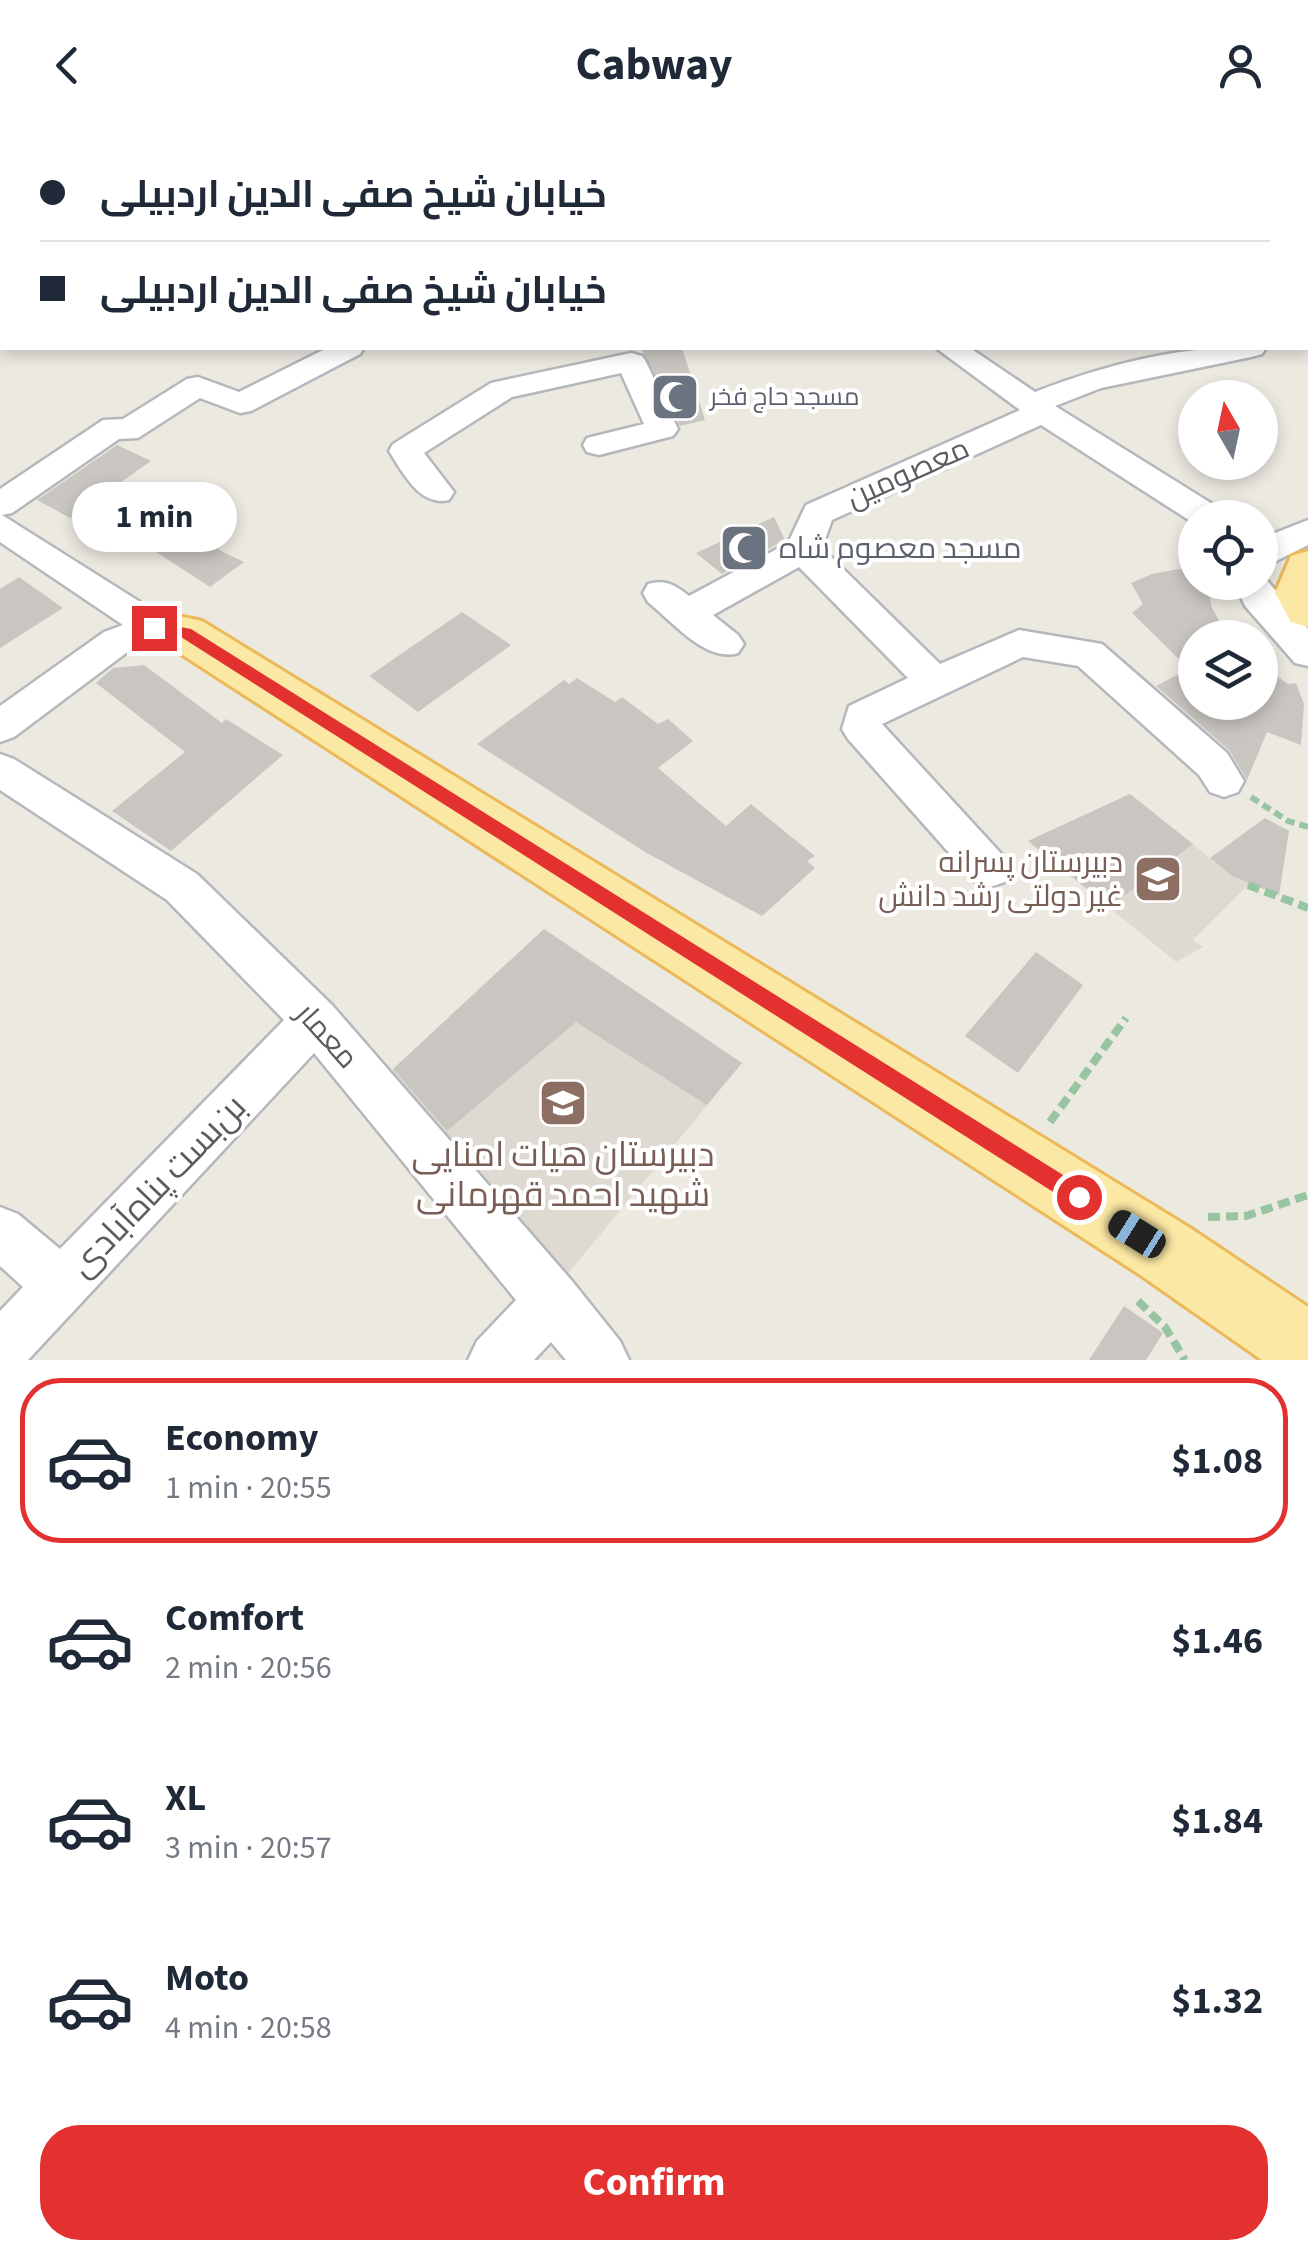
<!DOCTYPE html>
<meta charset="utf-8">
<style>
body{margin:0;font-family:"Source Sans 3",Cairo,sans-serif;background:#f6f6f7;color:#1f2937;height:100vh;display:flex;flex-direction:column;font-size:38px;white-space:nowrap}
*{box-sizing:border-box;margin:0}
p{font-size:32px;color:#747a83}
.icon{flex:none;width:55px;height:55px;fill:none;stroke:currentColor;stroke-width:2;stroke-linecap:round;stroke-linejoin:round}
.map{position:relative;height:1230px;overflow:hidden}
.sheet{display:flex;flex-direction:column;background:#fff;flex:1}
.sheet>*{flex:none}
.banner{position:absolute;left:0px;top:0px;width:1310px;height:220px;box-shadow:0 5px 15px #0003;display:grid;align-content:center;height:220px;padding:0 40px;background:#fff}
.needle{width:65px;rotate:351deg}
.buttons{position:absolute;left:1178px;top:250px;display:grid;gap:20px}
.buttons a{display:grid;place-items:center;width:100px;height:100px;border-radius:50%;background:#fff;box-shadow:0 5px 15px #0003;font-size:50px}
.end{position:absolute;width:45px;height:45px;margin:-22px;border:12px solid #e3312f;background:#fff;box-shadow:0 0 0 5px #fff}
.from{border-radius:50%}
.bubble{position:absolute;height:70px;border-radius:35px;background:#fff;box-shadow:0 5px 15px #0003;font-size:32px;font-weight:700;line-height:70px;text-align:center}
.car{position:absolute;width:30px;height:60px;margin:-30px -15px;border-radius:12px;box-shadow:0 0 8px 2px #0007;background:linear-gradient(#222 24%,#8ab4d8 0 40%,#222 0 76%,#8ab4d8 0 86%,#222 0)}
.banner b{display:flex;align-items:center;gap:35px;height:95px;font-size:38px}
.banner b+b{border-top:2px solid #e0e1e3}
.banner i{width:25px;height:25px;background:#1f2937}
ul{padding:18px 0 0;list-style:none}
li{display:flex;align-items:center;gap:30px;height:165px;margin:0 20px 15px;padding:0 20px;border:5px solid transparent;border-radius:40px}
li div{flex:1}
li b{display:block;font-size:38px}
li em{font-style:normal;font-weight:700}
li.selected{border-color:#e3312f}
li>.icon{width:90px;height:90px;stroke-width:1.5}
.action{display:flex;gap:20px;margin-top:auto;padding:20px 40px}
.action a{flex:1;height:115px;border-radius:40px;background:#e3312f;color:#fff;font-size:40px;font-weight:700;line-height:115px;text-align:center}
header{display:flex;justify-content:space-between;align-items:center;height:130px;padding:0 40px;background:#fff;font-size:45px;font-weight:700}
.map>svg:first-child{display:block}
.education{fill:#dedad2}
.building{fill:#c9c5c0}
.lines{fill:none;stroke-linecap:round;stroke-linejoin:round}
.minor-casing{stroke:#b4b7bb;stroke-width:5}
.major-casing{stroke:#ecb959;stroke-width:6}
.path-far1{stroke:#97c4a1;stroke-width:6;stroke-dasharray:9 5;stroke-linecap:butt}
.path{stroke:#97c4a1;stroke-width:8;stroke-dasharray:12 6;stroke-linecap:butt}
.minor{fill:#fff;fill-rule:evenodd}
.major{fill:#fce8a5;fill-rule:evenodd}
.route{fill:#e3312f}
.labels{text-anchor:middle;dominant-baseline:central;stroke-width:8;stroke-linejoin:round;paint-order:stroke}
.far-worship-label{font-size:25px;fill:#5b616d;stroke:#fff;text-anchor:start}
.street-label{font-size:30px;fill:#595d61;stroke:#fff}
.worship-label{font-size:30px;fill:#5b616d;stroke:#fff;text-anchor:start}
.education-label{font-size:30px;fill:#785e54;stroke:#fff;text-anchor:end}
.near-education-label{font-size:35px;fill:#785e54;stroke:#fff}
.near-street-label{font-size:35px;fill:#595d61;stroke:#fff}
</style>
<header><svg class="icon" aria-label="back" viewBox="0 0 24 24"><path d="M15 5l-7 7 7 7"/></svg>Cabway<svg class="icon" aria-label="person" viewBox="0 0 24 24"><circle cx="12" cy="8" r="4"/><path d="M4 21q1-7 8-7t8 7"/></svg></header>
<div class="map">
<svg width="1308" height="1230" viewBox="0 0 1308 1230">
<rect width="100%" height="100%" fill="#ece9e1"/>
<path class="education" d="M1130 664 1232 746 1250 753 1193 810 1203 817 1176 832 1028 711Z
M511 829 742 933 566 1146 390 942Z"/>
<path class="building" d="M641 218H682L705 290 680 296Z
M117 315 151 331 70 388 37 370Z
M774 387 785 410 722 444 696 423Z
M185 398 223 422 244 432 210 457 153 420Z
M1195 436V452H1209L1211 476 1229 508H1195V572H1260V534L1288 554 1296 553 1304 574 1301 615 1267 602 1247 650 1229 620 1156 556 1189 539 1132 483 1143 474 1131 453 1152 444Z
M19 447 63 478 0 518V459Z
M462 482 511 515 418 582 369 546Z
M144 535 222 593 226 589 283 625 171 721 112 681 185 622 96 553 113 538Z
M577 548 615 572 622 567 658 594 668 589 693 611 658 638 726 696 751 674 815 726 807 731 815 738 762 786 645 722 477 614 564 550 569 554Z
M1130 664 1193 714 1109 777 1028 711Z
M1265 688 1289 701 1279 765 1232 746 1210 728Z
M544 799 742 933 707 975 576 892 447 1001 393 939Z
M1036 822 1083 855 1018 943 965 906Z
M1124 1176 1163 1203 1146 1230H1089Z"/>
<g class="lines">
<g class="minor-casing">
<path id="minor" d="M124 0H151L152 2H125Z
M327 218H364L360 224 251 281 240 283 200 268 138 308 119 309 12 383 2 385 167 489 173 498 167 507 130 520 14 607 0 612V576L104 502 123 495 0 412V359L103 290 123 289 187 249 198 247 239 262Z
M936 218H970L1035 262C1107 234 1189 213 1266 218L1262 224 1251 227 1101 258 1055 276 1222 380 1227 388H1195V394L1041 295 832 390 822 418 940 534 1019 500 1102 514 1227 623 1244 651 1238 662 1224 667 1210 662 1199 645 1078 536 1023 527 882 594 1005 728 1012 740 1005 752 990 757 975 752 848 609 842 599 849 576 908 548 799 437 713 485 738 505 744 514 738 523C706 533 672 491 648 472L643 463 648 454C666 449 675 455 689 466L788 413 806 375 1020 280Z
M631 223 642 226 646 232 678 299 673 306 599 325 587 322 583 315 587 308 644 294 621 243 512 267 424 323 454 362 449 370C420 377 403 343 389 321L393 314 491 253Z
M1308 390V415L1260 439V409Z
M1260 442 1308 499V536L1295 533 1245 476 1234 452H1260Z
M0 624 14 629 197 744 332 875 572 1151 620 1211 629 1230H566L551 1212 534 1230H468L477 1211 516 1170 314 923 28 1230H0V1181L23 1157 0 1136V1077L18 1084 60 1119 284 890 167 770 0 660Z"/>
</g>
<g class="major-casing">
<path id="major" d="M1308 421V497L1291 492 1275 463 1291 426Z
M154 481 202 491 1190 1098 1308 1177V1230H1262L1142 1146 172 518 137 510 130 498 137 486Z"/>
</g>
<path class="path-far1" d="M1251 667 1288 691 1308 697"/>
<path class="path" d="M1248 755 1308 778
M1050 992 1126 888
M1208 1087 1246 1086 1308 1065
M1138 1171 1165 1197 1185 1230"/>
<use href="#minor" class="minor"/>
<use href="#major" class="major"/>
</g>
<path class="route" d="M154 492 191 499 1087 1060 1090 1067 1087 1074H1072L181 507 148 501 146 498Z"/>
<defs>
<g id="mosque-square" transform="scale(2.5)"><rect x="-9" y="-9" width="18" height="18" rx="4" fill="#6b7280" stroke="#fff"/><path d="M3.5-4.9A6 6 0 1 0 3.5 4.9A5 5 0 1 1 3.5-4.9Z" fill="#fff"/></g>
<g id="school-square" transform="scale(2.5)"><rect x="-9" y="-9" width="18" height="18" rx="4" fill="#8d6e63" stroke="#fff"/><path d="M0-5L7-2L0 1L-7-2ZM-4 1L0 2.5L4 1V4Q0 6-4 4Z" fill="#fff"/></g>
</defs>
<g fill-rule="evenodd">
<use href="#mosque-square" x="675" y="267"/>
<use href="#mosque-square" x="744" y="418"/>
<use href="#school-square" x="1158" y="749"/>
<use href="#school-square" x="563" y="973"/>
</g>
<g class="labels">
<g class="far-worship-label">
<text x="710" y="267">مسجد حاج فخر</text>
</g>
<g class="street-label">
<text transform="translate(908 343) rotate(-24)">معصومین</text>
<text transform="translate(327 906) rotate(48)">معمار</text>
</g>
<g class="worship-label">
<text x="779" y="418">مسجد معصوم شاه</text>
</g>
<g class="education-label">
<text x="1123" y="732">دبیرستان پسرانه<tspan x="1123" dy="34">غیر دولتی رشد دانش</tspan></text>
</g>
<g class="near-education-label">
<text x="563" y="1025">دبیرستان هیات امنایی<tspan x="563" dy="40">شهید احمد قهرمانی</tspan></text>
</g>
<g class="near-street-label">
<text transform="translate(158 1056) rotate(-46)">بن‌بست پناه‌آبادی</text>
</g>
</g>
</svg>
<div class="buttons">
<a><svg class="needle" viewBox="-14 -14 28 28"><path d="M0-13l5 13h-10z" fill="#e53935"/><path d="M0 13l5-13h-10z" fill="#747a83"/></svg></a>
<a><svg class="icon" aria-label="locate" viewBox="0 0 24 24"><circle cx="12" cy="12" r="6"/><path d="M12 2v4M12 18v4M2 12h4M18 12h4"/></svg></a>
<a><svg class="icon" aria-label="layers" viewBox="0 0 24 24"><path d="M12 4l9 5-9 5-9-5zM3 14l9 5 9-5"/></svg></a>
</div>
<i class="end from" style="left:1079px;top:1067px"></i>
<i class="end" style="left:154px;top:498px"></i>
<div class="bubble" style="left:72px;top:352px;width:165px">1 min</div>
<i class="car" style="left:1137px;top:1104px;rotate:302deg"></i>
<div class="banner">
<b><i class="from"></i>خیابان شیخ صفی الدین اردبیلی</b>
<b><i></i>خیابان شیخ صفی الدین اردبیلی</b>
</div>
</div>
<section class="sheet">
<ul>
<li class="selected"><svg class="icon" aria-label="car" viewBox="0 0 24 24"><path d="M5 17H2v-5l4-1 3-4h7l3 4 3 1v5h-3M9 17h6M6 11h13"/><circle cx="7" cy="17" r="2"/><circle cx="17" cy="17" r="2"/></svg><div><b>Economy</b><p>1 min · 20:55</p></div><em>$1.08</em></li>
<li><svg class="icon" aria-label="car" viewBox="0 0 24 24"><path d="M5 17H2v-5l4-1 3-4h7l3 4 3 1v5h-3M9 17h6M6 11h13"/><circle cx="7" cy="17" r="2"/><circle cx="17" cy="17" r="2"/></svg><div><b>Comfort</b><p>2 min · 20:56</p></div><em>$1.46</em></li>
<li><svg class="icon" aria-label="car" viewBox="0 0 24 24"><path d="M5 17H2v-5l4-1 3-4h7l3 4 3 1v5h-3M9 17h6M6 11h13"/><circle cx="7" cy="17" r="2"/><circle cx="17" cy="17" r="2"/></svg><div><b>XL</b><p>3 min · 20:57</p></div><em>$1.84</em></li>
<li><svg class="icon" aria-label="car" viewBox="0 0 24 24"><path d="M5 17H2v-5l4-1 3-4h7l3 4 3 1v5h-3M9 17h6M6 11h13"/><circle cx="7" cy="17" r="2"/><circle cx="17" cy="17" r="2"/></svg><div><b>Moto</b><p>4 min · 20:58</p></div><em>$1.32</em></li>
</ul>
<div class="action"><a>Confirm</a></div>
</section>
